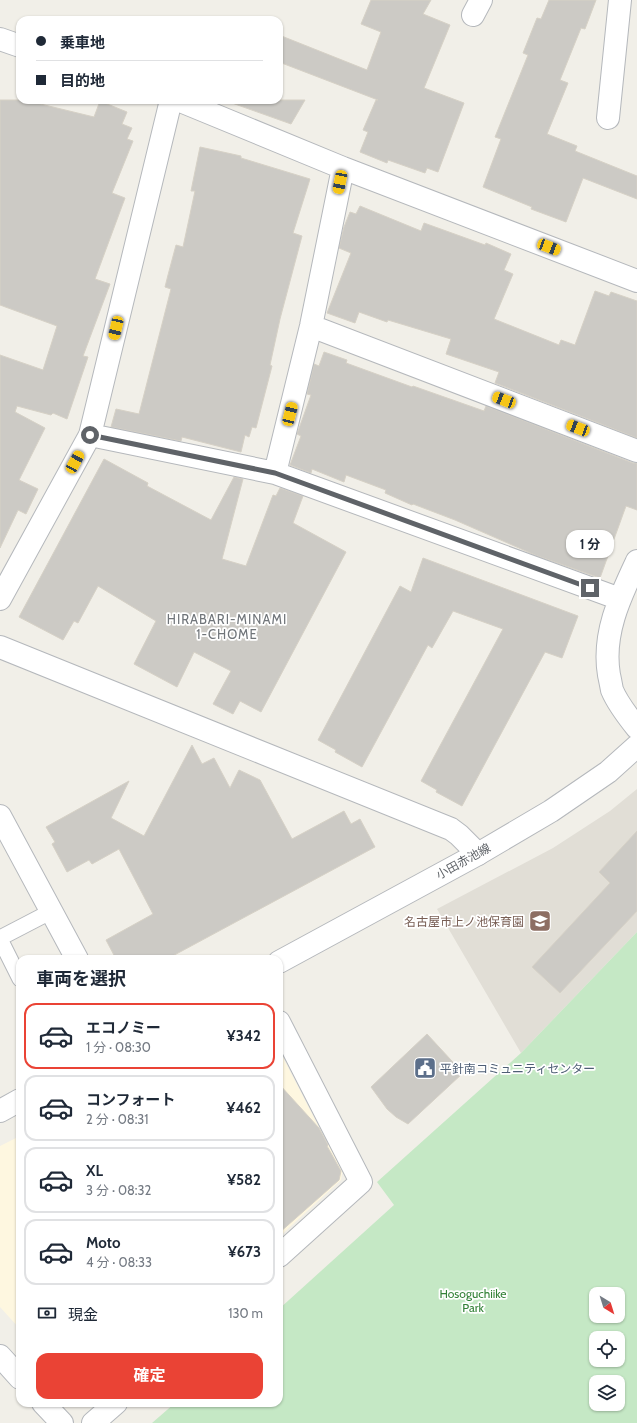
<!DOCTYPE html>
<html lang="ja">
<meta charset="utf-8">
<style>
body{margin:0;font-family:Cabin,"Noto Sans JP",sans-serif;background:#f6f6f7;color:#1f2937;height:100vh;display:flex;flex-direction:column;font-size:15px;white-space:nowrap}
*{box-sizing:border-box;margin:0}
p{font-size:13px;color:#747a83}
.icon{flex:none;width:22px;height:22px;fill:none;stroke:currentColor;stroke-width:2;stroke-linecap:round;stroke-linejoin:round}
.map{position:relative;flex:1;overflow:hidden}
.side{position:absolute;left:16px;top:955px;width:267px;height:452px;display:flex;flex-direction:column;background:#fff;border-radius:12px;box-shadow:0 1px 3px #0004}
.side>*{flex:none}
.top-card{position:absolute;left:16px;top:16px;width:267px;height:88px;border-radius:12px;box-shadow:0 1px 3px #0004;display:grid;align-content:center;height:88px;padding:0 20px;background:#fff}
.needle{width:26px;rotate:142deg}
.tools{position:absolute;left:589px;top:1287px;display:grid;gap:8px}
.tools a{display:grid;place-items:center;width:36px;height:36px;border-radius:8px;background:#fff;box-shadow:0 1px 3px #0004;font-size:20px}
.end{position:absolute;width:18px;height:18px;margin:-9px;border:5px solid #5f6368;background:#fff;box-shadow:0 0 0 2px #fff}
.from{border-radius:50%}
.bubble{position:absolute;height:28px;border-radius:12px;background:#fff;box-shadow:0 1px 3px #0004;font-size:13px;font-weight:700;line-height:28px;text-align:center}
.car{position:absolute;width:12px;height:24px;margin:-12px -6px;border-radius:5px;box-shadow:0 0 3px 1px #0007;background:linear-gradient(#f5c518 24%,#345 0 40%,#f5c518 0 76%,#345 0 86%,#f5c518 0)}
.top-card b{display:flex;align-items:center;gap:14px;height:38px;font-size:15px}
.top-card b+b{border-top:1px solid #e0e1e3}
.top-card i{width:10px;height:10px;background:#1f2937}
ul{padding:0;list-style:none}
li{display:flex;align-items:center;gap:12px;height:66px;margin:0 8px 6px;padding:0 12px;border:2px solid #e0e1e3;border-radius:12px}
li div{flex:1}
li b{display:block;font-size:15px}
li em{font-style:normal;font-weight:700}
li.current{border-color:#ea4335}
li>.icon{width:36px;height:36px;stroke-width:1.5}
h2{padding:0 20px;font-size:18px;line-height:48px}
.pay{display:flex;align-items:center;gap:10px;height:44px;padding:0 20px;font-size:15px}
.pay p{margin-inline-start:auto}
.button{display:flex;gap:8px;margin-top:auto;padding:8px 20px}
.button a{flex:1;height:46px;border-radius:12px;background:#ea4335;color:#fff;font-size:16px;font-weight:700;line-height:46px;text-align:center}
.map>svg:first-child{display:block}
.commercial{fill:#fef7e0}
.education{fill:#e1ded6}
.green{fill:#c5e8c5;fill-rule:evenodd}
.building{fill:#cccac5;stroke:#d6d1c6}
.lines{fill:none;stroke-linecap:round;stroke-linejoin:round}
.service-casing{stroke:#b5b8bc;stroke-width:17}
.minor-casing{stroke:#b5b8bc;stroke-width:24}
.tertiary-casing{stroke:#b5b8bc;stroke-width:24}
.service{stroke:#fff;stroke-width:15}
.minor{stroke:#fff;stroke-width:22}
.tertiary{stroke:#fff;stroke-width:22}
.route{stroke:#5f6368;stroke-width:5}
.labels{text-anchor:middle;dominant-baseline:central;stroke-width:3.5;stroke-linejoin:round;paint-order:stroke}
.street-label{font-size:12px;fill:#5f6368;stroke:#fff}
.education-label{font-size:12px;fill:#785e54;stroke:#fff;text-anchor:end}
.service-label{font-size:12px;fill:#4e5e75;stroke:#fff;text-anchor:start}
.park-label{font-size:12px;fill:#348238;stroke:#fff}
.neighbourhood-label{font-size:13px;letter-spacing:1px;fill:#70757a;stroke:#fff}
</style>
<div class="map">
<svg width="637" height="1423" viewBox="0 0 637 1423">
<rect width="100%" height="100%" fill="#f1efe8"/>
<path class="commercial" d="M279 1050 324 1137 343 1169 341 1180 279 1237Z
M20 1136V1329L0 1307V1146Z"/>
<path class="education" d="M637 789V932L521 1053 437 909 553 848 610 811Z"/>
<path class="green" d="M637 932V1423H152L175 1403H279V1309L394 1205 377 1182 521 1053ZM596 1294H618V1316H596ZM596 1338H618V1360H596ZM596 1382H618V1404H596Z"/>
<path class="building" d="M371 0H431L423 14 450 25 424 88 464 103 438 172 427 168 425 173 388 160 387 163 360 152 368 132 363 130 376 100H378L279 62V35L367 70 381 32 361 24Z
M549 0H596L585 29 581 28 560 80 568 83 547 134 577 146 575 151 637 176V199L583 178 566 222 531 209 532 207 483 187 501 139 495 137 528 55 523 53 537 18 541 19Z
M0 100H24L94 117 100 101 127 112 122 124 132 128 127 139 133 141 112 193 125 198 95 279 110 284 83 356 88 357 67 419 53 413 51 415 17 406 15 412 45 428 19 480 38 489 26 514 18 510 0 548V355L43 370 57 326 0 305Z
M233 100H305L291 124 232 103Z
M200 147 241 156V158L310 179 293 233 302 236 280 319 270 365 272 366 256 428 252 427 249 437 245 435 241 452 182 437 181 441 111 427 116 409 139 414 171 289 165 287 168 275 176 245 183 247 195 191H191Z
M360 206 421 231 424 223 485 245 486 243 511 254 504 270 513 274 494 319 559 345 561 340 575 345 595 291 609 296 611 292 637 301V438L495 383 499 372 446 354 451 339 388 320 387 322 359 312 355 323 327 313 351 253 339 248 344 227 350 212 356 214Z
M324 352 347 360 346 363 412 387 413 386 484 411 486 406 633 463H637V510L626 506 600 578 535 555 455 520 413 504 412 505 385 493 386 490 346 475 344 482 312 469 311 473 290 465 301 436 297 434 311 395 307 394 314 364 319 366Z
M104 459 148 483 147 486 211 520 234 477 243 479 222 559 246 566 273 495 276 496 280 488 303 496 293 523 346 552 261 712 240 701 233 714 213 704 231 671 194 652 177 687 134 664 156 621 98 586 78 623 74 621 63 640 19 617Z
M423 558 578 616 562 658 545 652 462 806 436 792 437 790 421 781 503 629 453 611 432 648 428 645 362 767 335 752 336 750 318 740 400 586 411 592Z
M192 745 202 764 214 758 230 788 239 770 260 780 292 839 344 811 351 824 360 819 375 847 167 959H116L106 940 153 914 119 849 92 864 89 860 67 872 52 844 55 842 46 827 129 781 111 818 144 836Z
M637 831V911L560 993 532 967 610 883 599 872Z
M427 1034 463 1073 408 1124 396 1117 387 1109 371 1087Z
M279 1084 319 1128 328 1145 327 1146 341 1171 339 1180 279 1233Z"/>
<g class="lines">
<g class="service-casing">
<path id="service" d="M0 938 52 911
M0 939 20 979"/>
</g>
<g class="minor-casing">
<path id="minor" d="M473 15 481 0
M0 39 20 46
M178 100 343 168 637 281
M608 118 620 0
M311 326 637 451
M90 435 275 473 620 599
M275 473 311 326 343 168
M637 561C620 597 602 634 609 675 610 679 611 685 612 690 617 702 629 718 637 728
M0 599 90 435 171 100
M0 647 451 829 459 835 478 854
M0 816 77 959
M279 1022 361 1182 279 1256
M93 1423 116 1403"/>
</g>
<g class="tertiary-casing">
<path id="tertiary" d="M279 962 478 854 551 811 608 772 637 746
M0 1111 20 1100
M0 1356 20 1378
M43 1403 62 1423"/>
</g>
<use href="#service" class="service"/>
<use href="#minor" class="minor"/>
<use href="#tertiary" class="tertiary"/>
</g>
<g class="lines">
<path class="route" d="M90 435 275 473 590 588"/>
</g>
<defs>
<g id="school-square" transform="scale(1.15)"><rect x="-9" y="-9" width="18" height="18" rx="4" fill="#8d6e63" stroke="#fff"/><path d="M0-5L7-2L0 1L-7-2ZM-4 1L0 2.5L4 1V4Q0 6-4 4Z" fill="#fff"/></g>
<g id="civic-square" transform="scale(1.15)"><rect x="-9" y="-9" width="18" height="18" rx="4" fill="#5c6f8a" stroke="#fff"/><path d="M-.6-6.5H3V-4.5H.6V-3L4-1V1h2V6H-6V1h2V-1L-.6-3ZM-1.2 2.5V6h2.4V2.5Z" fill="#fff"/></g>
</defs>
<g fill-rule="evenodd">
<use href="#school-square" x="540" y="921"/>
<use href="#civic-square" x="425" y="1068"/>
</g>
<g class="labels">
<g class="street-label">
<text transform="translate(463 861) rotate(-29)">小田赤池線</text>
</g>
<g class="education-label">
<text x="524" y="921">名古屋市上ノ池保育園</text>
</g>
<g class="service-label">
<text x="440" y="1068">平針南コミュニティセンター</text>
</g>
<g class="park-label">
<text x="473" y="1293">Hosoguchiike<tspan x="473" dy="14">Park</tspan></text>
</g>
<g class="neighbourhood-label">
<text x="227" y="619">HIRABARI-MINAMI<tspan x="227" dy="15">1-CHOME</tspan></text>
</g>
</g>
</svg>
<div class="tools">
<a><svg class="needle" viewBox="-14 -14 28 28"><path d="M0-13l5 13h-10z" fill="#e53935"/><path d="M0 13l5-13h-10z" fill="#747a83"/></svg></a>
<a><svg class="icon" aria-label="locate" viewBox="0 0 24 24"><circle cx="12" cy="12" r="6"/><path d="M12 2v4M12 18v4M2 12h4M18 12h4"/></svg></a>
<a><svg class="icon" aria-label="layers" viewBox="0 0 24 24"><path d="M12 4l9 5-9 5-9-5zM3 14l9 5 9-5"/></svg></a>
</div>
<i class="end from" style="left:90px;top:435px"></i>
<i class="end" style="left:590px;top:588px"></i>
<div class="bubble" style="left:566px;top:530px;width:48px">1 分</div>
<i class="car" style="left:340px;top:182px;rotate:191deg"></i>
<i class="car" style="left:549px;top:247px;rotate:111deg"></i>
<i class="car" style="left:116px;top:328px;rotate:193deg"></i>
<i class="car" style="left:504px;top:400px;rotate:291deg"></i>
<i class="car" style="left:290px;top:414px;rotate:14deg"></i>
<i class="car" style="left:578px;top:428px;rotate:291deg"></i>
<i class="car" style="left:75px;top:462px;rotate:29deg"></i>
<div class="top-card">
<b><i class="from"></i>乗車地</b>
<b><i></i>目的地</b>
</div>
<section class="side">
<h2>車両を選択</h2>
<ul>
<li class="current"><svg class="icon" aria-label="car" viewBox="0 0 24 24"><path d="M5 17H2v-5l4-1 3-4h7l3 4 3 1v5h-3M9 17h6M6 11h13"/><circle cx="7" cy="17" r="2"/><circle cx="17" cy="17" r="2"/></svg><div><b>エコノミー</b><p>1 分 · 08:30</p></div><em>¥342</em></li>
<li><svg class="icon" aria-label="car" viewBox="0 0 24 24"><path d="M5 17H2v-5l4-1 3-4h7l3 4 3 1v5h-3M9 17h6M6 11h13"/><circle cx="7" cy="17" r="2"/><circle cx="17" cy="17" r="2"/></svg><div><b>コンフォート</b><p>2 分 · 08:31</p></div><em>¥462</em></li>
<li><svg class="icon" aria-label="car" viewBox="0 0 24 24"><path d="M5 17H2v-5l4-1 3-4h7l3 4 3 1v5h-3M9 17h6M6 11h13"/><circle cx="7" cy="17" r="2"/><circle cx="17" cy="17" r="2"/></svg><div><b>XL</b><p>3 分 · 08:32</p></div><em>¥582</em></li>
<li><svg class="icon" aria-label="car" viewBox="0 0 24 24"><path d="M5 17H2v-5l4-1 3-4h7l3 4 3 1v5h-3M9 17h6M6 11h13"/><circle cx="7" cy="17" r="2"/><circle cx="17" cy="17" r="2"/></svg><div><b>Moto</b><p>4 分 · 08:33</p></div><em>¥673</em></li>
</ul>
<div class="pay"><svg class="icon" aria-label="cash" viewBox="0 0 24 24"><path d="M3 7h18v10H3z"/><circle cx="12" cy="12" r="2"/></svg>現金<p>130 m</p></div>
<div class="button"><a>確定</a></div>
</section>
</div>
